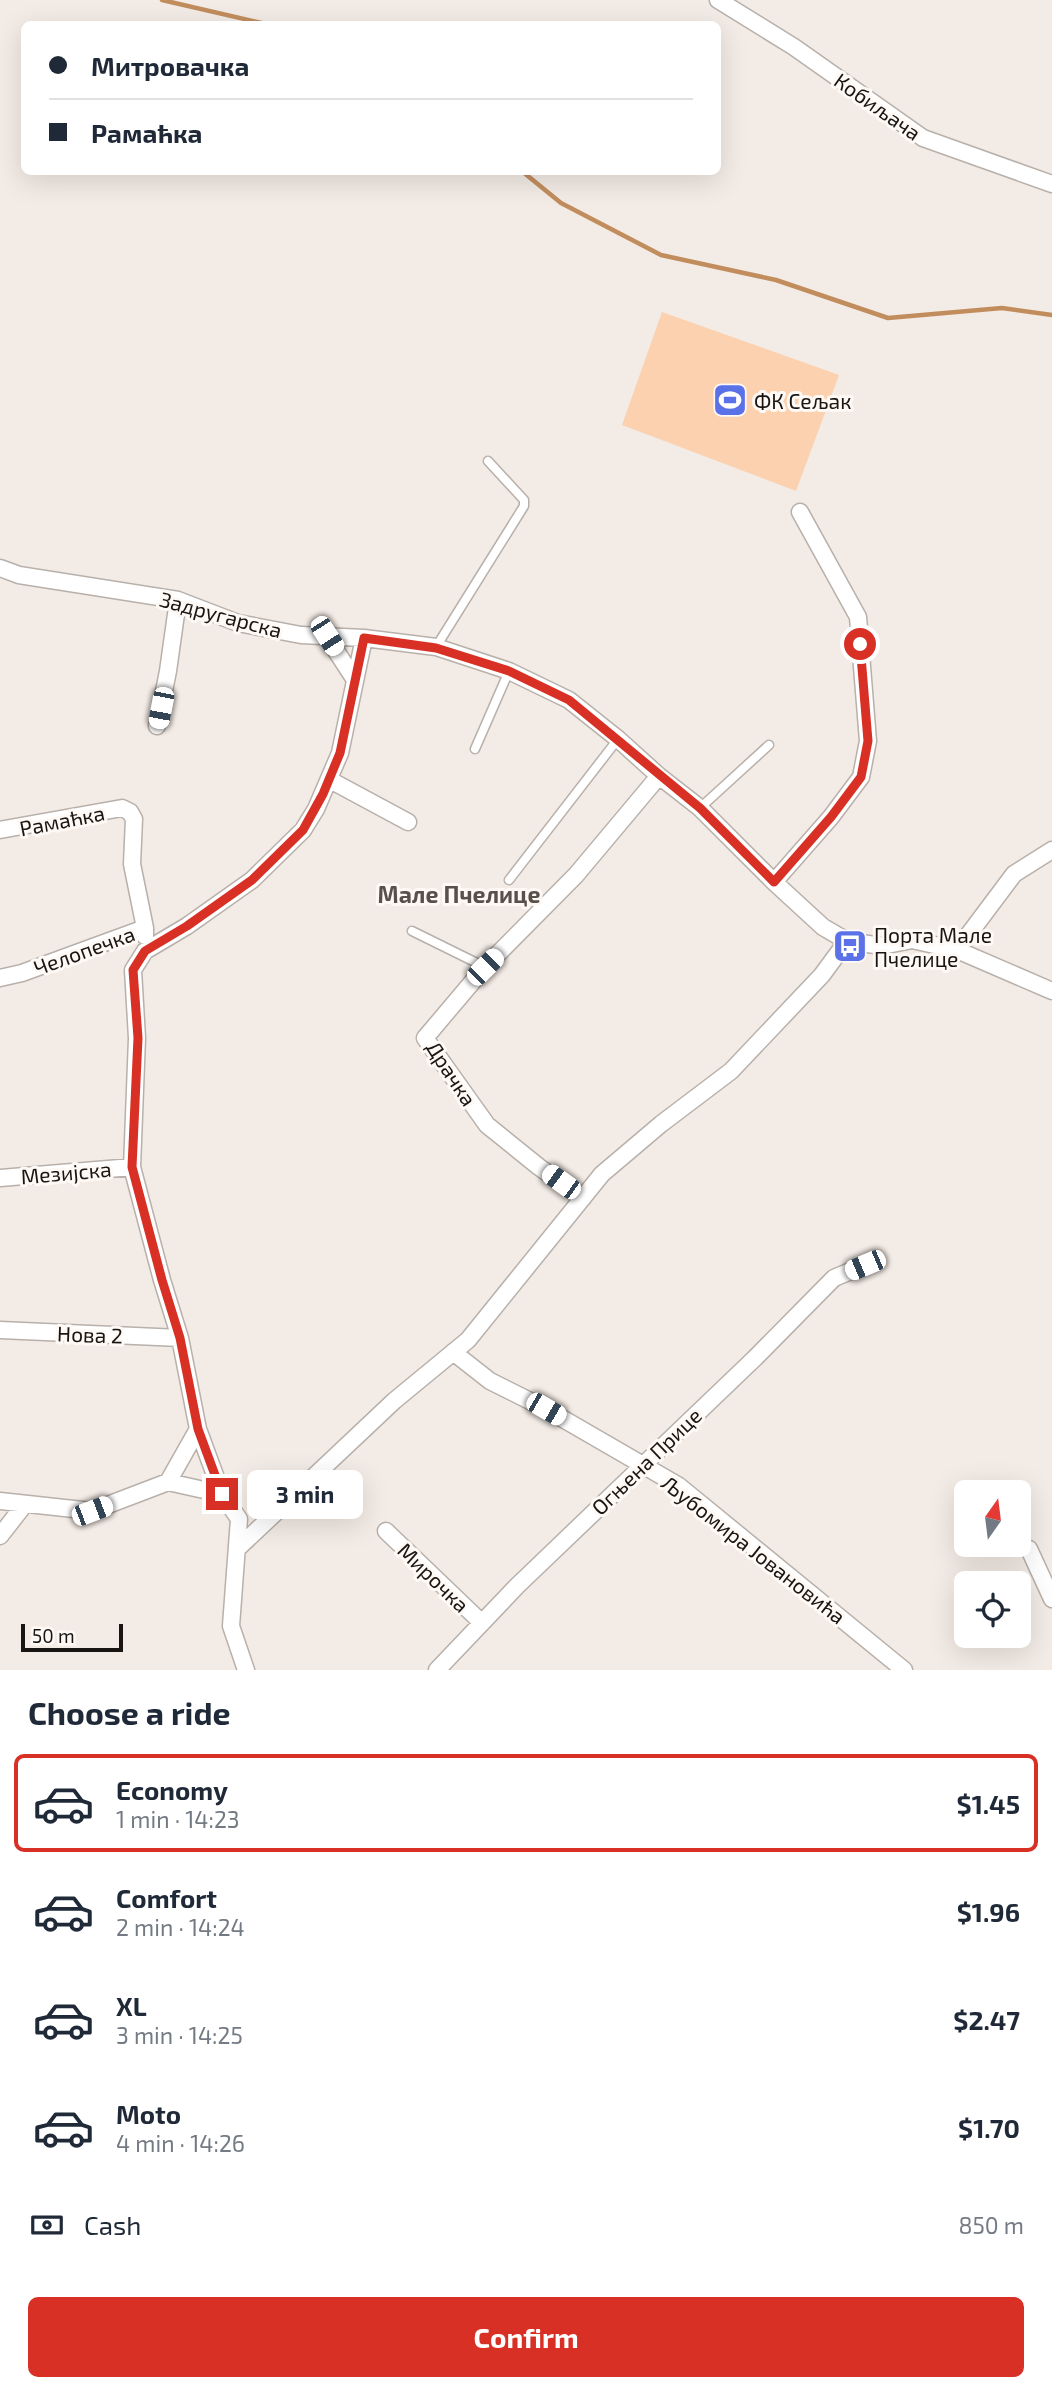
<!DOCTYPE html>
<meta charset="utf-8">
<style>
body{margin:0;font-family:"Exo 2",sans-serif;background:#f2f2f3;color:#1f2937;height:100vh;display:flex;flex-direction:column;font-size:26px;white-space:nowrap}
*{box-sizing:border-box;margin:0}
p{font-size:23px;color:#747a83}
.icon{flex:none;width:38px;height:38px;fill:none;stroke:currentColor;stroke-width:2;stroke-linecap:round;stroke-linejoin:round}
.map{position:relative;height:1670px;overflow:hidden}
.panel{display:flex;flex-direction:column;background:#fff;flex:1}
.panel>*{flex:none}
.guide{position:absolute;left:21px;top:21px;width:700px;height:154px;border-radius:10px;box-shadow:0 7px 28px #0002;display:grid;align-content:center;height:154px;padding:0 28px;background:#fff}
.needle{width:46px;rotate:14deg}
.controls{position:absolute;left:954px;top:1480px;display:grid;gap:14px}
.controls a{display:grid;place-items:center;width:77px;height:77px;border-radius:10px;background:#fff;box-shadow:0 7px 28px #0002;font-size:35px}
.scale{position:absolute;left:21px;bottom:18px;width:102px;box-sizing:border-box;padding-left:7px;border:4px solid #181513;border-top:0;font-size:19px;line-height:24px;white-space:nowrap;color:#181513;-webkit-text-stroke:5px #fef9f5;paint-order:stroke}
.end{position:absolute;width:32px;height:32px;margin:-16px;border:9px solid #d93025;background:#fff;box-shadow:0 0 0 4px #fff}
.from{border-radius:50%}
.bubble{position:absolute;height:49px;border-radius:10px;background:#fff;box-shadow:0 7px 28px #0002;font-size:23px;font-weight:700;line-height:49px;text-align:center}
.car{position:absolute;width:21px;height:42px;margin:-21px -10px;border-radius:9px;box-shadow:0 0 5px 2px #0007;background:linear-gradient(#fff 24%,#345 0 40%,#fff 0 76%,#345 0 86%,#fff 0)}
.guide b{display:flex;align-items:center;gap:24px;height:66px;font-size:26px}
.guide b+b{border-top:2px solid #e0e1e3}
.guide i{width:18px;height:18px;background:#1f2937}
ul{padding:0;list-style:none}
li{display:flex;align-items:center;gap:21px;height:98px;margin:0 14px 10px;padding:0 14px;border:4px solid transparent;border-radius:10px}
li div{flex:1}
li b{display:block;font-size:26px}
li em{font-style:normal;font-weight:700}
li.selected{border-color:#d93025}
li>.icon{width:63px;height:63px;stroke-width:1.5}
h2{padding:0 28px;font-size:32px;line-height:84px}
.pay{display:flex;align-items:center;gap:18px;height:77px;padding:0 28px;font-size:26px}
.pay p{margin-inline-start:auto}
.primary-button{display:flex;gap:14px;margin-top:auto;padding:14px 28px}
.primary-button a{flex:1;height:80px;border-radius:10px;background:#d93025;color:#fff;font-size:28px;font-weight:700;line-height:80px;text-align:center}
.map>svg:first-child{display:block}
.green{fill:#fbd1af}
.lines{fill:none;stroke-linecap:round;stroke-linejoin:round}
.stream{stroke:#c28d5d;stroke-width:4.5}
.lane-casing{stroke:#b8b0aa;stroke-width:11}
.street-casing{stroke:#b8b0aa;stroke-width:19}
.lane{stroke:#fff;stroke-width:8}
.street{stroke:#fff;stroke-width:16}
.route{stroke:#d93025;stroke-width:9}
.labels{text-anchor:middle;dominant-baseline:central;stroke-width:6;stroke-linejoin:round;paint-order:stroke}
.street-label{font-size:21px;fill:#181513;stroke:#fef9f5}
.poi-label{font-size:21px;fill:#181513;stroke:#fef9f5;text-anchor:start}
.neighbourhood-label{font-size:23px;font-weight:bold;fill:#58514b;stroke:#fef9f5}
</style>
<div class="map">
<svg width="1052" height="1670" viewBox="0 0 1052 1670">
<rect width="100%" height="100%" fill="#f3ebe5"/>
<path class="green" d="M662 312 839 375 796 491 622 425Z"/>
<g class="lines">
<path class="stream" d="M162 0 266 24
M523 172 561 203 661 255 776 280 888 318 1002 308 1052 315"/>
<g class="lane-casing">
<path id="lane" d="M436 647 524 506V500L488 461
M475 749 509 671
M700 808 769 745
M509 880 618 739
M412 931 485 967"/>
</g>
<g class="street-casing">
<path id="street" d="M718 0 794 47 923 138 1052 184
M0 568 19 575 178 600 238 623 301 635 364 638 436 647 509 671 569 700 618 739 659 776 700 808 774 882 823 927 847 941 882 946 912 940 957 950 1052 991
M327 637 355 680
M157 726 168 671 178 600
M330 780 408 822
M0 830 122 808 130 812 134 819 132 864 145 928
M774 882 831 817 861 777 868 741 858 617 800 512
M957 950 1014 874 1052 850
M0 978 22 973 145 928V936
M0 1178 132 1167
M583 1198 539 1167 487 1125 425 1038 485 967 576 875 659 776
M0 1330 180 1338
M453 1352 490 1381 546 1409 679 1486 904 1670
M168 1482 198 1429
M0 1501 92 1511 168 1482 222 1494
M386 1531 482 1623
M0 1536 25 1504
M237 1549 394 1401 468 1340 602 1174 661 1124 731 1071 822 975 847 941
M1029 1549 1052 1599
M246 1670 231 1626 239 1519 222 1494 198 1429 180 1338 162 1280 132 1167 137 1038 133 970 145 951 187 926 252 880 303 830 316 809 340 753 364 638
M437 1670 517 1586 755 1358 834 1278 865 1265"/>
</g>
<use href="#lane" class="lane"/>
<use href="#street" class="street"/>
</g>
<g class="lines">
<path class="route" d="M222 1494 198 1429 180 1338 162 1280 132 1167 138 1038 133 970 145 951 187 926 252 880 303 830 323 794 340 753 364 638 436 648 509 671 569 700 700 808 774 882 831 817 861 777 868 741 860 644"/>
</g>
<defs>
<g id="stadium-square" transform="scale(1.75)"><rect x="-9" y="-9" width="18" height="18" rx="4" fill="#5a71e7" stroke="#fef9f5"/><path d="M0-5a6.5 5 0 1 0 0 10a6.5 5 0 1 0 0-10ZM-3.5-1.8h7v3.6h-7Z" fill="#fff"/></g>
<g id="bus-square" transform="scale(1.75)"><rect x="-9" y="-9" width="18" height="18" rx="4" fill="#5a71e7" stroke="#fef9f5"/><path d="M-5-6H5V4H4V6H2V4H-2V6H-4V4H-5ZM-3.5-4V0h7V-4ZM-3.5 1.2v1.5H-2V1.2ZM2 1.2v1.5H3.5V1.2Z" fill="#fff"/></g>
</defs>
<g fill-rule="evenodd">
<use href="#stadium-square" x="730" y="400"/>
<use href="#bus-square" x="850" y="946"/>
</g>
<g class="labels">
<g class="street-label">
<text transform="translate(878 106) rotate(35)">Кобиљача</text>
<text transform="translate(221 614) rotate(15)">Задругарска</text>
<text transform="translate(62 820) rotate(-11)">Рамаћка</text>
<text transform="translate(84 950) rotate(-20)">Челопечка</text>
<text transform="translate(452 1073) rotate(57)">Драчка</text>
<text transform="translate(66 1172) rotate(-5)">Мезијска</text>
<text transform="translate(90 1334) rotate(2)">Нова 2</text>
<text transform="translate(646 1461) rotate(-44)">Огњена Прице</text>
<text transform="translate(754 1549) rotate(38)">Љубомира Јовановића</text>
<text transform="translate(434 1577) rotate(44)">Мирочка</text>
</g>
<g class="poi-label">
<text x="754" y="400">ФК Сељак</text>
<text x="874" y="934">Порта Мале<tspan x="874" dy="24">Пчелице</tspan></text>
</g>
<g class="neighbourhood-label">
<text x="459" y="894">Мале Пчелице</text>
</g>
</g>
</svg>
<div class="controls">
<a><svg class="needle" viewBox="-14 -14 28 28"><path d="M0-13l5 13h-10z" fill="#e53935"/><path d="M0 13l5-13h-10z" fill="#747a83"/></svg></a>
<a><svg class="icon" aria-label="locate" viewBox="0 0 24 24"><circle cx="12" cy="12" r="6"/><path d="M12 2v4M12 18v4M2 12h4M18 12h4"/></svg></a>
</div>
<div class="scale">50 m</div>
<i class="end from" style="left:860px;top:644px"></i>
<i class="end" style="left:222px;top:1494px"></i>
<div class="bubble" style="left:247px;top:1470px;width:116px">3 min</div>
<i class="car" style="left:327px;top:636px;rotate:147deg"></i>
<i class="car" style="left:161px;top:708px;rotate:191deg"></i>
<i class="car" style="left:485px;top:967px;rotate:45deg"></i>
<i class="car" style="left:561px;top:1182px;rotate:306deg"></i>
<i class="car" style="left:865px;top:1265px;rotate:247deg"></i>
<i class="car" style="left:546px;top:1409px;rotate:120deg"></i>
<i class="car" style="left:92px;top:1511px;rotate:69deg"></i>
<div class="guide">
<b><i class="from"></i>Митровачка</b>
<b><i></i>Рамаћка</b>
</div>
</div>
<section class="panel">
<h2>Choose a ride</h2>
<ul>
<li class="selected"><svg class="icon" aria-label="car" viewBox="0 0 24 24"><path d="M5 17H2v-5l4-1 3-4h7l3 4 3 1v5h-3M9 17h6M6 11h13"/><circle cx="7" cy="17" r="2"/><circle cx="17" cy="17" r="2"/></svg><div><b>Economy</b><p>1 min · 14:23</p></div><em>$1.45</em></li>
<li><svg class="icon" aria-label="car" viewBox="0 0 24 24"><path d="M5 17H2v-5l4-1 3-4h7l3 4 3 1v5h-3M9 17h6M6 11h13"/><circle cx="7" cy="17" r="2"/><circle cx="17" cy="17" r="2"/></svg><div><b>Comfort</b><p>2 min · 14:24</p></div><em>$1.96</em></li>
<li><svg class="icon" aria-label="car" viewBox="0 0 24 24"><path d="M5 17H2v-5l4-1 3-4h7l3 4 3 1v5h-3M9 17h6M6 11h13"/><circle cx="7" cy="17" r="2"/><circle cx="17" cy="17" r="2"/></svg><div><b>XL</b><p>3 min · 14:25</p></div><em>$2.47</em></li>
<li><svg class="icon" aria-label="car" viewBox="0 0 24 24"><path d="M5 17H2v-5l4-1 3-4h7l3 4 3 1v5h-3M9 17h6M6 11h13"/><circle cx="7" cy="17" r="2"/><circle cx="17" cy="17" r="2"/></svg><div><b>Moto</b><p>4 min · 14:26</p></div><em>$1.70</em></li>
</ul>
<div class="pay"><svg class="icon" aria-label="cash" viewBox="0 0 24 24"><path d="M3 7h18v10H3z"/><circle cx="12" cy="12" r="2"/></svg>Cash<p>850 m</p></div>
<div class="primary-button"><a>Confirm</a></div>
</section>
